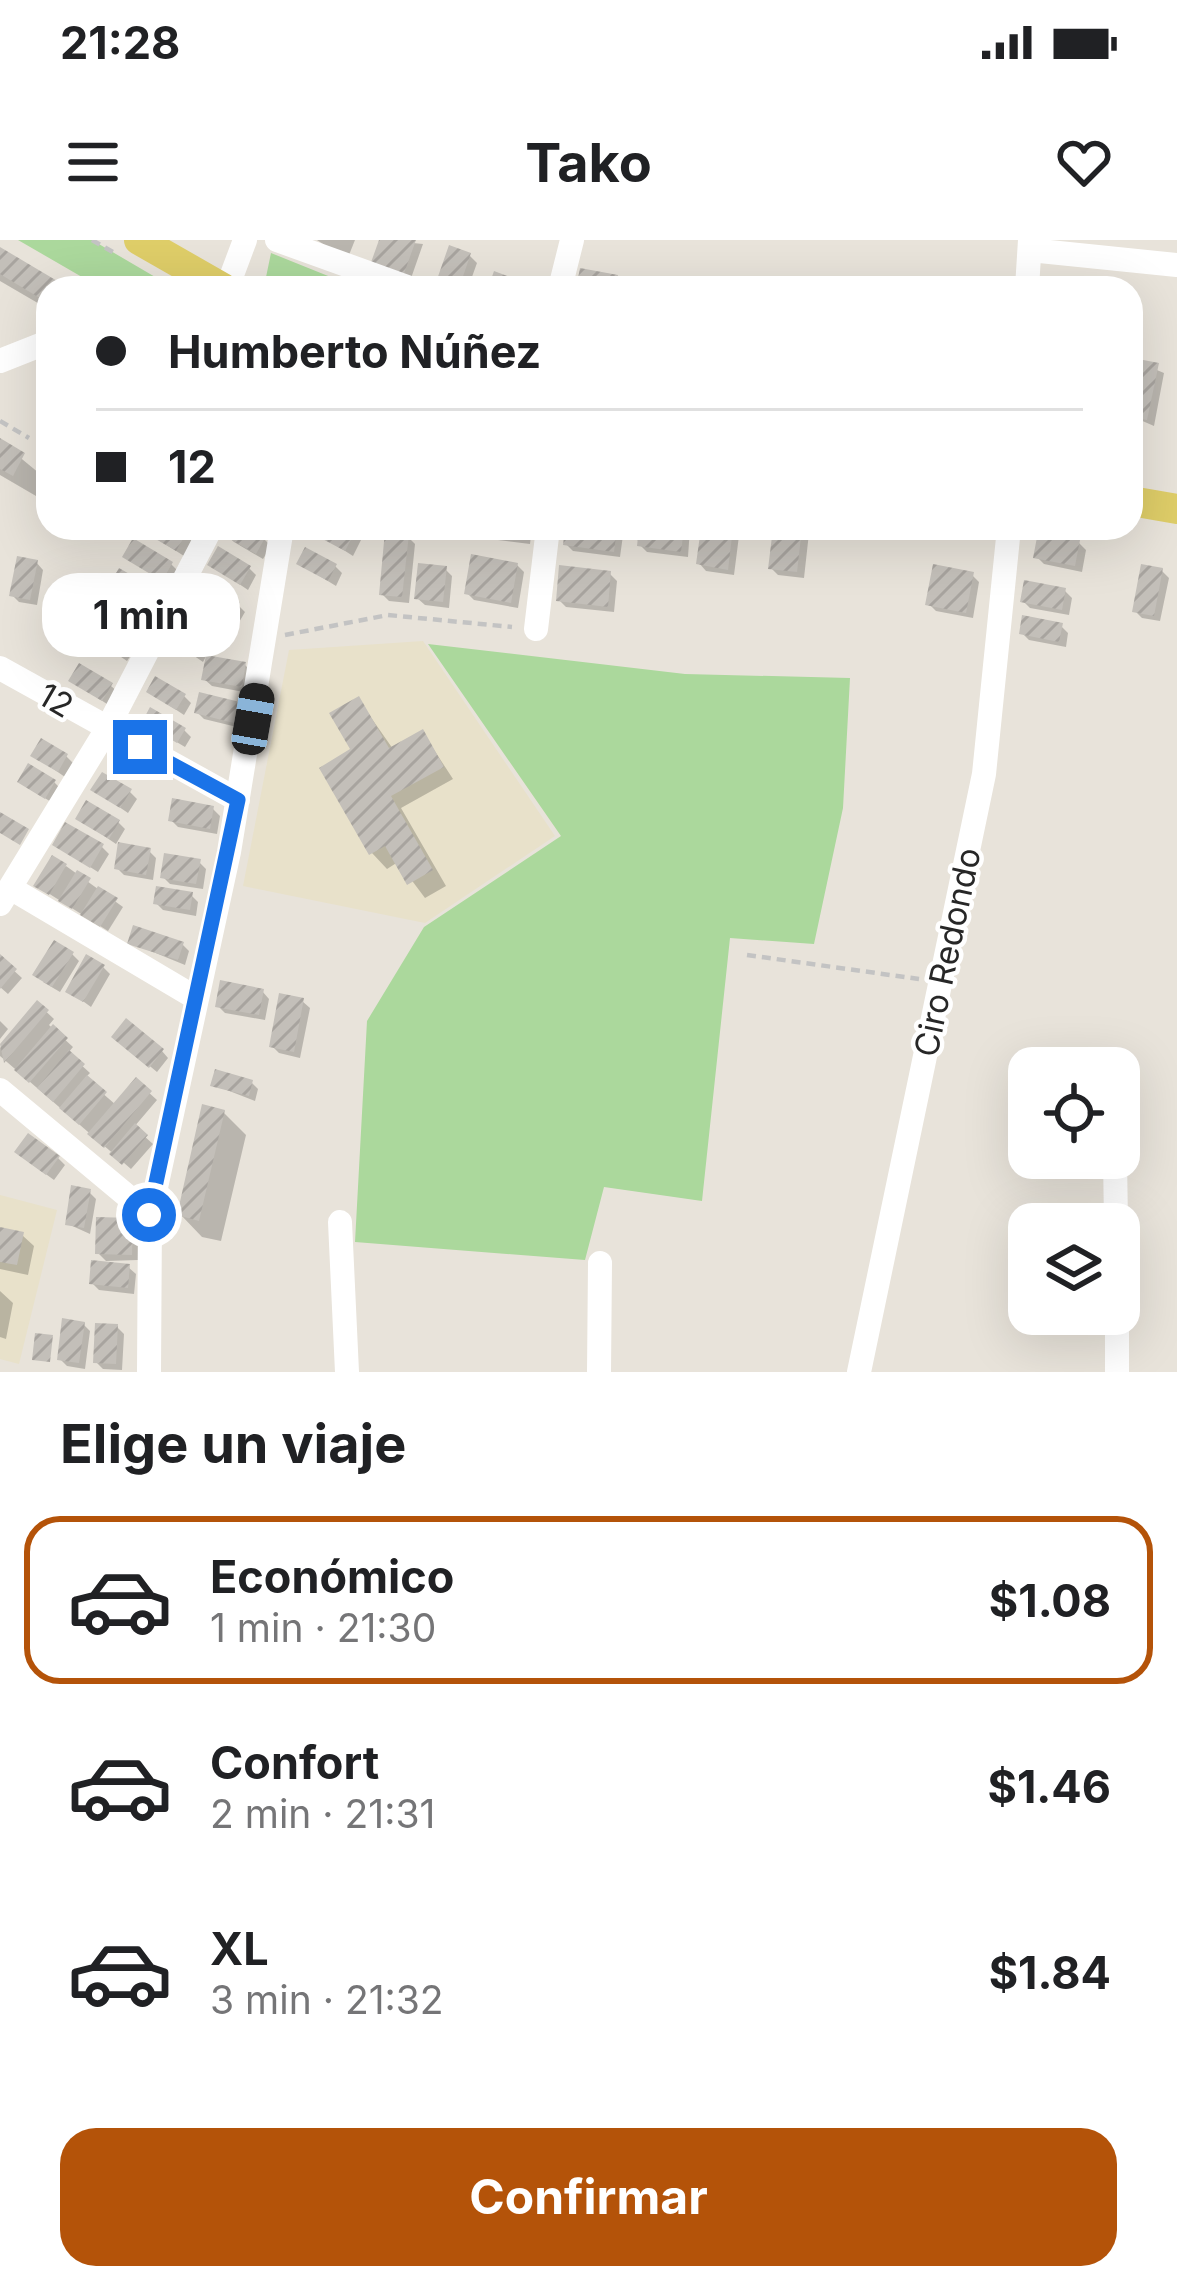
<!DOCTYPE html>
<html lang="es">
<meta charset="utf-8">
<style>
body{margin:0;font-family:Inter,sans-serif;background:#f6f6f6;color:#202124;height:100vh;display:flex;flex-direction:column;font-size:45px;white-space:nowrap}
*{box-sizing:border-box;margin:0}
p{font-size:39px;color:#757577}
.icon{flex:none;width:66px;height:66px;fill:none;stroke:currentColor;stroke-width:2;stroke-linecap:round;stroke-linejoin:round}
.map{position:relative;height:1132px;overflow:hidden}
.panel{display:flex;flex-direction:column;background:#fff;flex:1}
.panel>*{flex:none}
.guide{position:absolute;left:36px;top:36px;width:1107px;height:264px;border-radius:36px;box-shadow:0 12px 48px #0002;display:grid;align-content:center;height:264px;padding:0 60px;background:#fff}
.controls{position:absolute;left:1008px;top:807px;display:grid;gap:24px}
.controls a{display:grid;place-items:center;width:132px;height:132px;border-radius:24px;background:#fff;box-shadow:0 12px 48px #0002;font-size:60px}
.end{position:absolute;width:54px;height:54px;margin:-27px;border:15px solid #1a73e8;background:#fff;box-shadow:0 0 0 6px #fff}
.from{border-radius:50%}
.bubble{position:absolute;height:84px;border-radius:36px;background:#fff;box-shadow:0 12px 48px #0002;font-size:39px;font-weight:700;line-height:84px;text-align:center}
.car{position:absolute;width:36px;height:72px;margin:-36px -18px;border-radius:15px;box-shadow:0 0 9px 3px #0007;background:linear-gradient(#222 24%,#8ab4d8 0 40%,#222 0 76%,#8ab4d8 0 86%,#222 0)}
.guide b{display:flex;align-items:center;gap:42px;height:114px;font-size:45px}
.guide b+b{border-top:3px solid #e0e0e0}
.guide i{width:30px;height:30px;background:#202124}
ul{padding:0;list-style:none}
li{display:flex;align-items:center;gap:36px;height:168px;margin:0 24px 18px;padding:0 36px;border:6px solid transparent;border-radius:36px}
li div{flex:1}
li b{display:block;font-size:45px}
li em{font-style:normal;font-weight:700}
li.on{border-color:#b45309}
li>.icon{width:108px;height:108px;stroke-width:1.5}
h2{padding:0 60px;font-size:54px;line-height:144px}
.primary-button{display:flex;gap:24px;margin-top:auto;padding:24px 60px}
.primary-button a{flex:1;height:138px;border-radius:36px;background:#b45309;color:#fff;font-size:48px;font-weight:700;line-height:138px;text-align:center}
.status{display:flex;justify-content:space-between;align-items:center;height:84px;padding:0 60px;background:#fff;direction:ltr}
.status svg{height:33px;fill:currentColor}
header{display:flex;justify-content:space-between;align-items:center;height:156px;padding:0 60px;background:#fff;font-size:54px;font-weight:700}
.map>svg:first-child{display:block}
.education{fill:#e8e1ca}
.grass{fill:#abd89c}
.shadow{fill:#0003}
.building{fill:url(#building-hatch)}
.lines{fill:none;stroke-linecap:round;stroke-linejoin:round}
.path{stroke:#c3c3c3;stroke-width:4.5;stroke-dasharray:9 6;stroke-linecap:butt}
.minor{stroke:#fff;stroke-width:24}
.major{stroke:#decd68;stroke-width:30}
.route{stroke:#1a73e8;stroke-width:15}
.labels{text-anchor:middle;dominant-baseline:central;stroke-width:9;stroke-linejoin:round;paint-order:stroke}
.street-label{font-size:33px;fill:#272727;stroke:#fff}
</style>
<div class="status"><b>21:28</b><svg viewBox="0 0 49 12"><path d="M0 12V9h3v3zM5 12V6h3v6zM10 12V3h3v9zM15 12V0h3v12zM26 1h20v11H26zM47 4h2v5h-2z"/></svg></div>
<header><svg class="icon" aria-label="menu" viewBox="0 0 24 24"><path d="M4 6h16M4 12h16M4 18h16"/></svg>Tako<svg class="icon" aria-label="heart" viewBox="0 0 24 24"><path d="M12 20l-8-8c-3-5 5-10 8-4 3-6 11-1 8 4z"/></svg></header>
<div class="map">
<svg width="1177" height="1132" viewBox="0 0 1177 1132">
<defs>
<pattern id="building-hatch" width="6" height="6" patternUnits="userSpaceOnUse" patternTransform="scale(3)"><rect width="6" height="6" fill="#c3bfb9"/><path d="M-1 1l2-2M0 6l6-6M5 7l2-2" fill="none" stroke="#a8a49f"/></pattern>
</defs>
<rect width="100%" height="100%" fill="#e8e3da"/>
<path class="education" d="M423 401 555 596 425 683 243 646 289 410Z
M0 955 57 970 19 1124 0 1119Z"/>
<path class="grass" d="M18 0H92L174 48H101Z
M271 13 358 48H278L265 42Z
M428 404 685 434 850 438 843 568 814 704 730 698 702 961 604 947 585 1020 355 1002 367 781 424 687 561 596Z"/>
<path class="shadow" d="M317 0H355L347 20Z
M383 0 423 4 409 44Z
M0 10 63 48H48V69L0 41Z
M470 16 477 23 468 48H437Z
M1140 123 1164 133 1154 186 1131 176Z
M0 201 45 238 36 256 0 235Z
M140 288H175L192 301 184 316Z
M231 288H246L264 299 271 306 263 319 234 302 227 295Z
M309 288H351L362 298 353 316Z
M476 288H532L530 304 482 298Z
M568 288H624L620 317 573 311 566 304Z
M642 288H690L688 317 647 312 640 305Z
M704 288H740L734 335 706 331 699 323Z
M776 288 809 293 804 338 778 335 771 328Z
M407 296 415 304 409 363 389 361 382 354Z
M1079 303 1086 310 1082 332 1044 324 1037 317Z
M126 317 171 324 178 331 170 346Z
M36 322 43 330 37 365 19 362 12 355Z
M300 324 335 326 342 333 336 346Z
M211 325 249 328 256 335 248 350Z
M517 325 524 332 518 368 474 360 467 353Z
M445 329 452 336 449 368 425 365 417 358Z
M1162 331 1169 338 1160 381 1142 378 1135 371Z
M610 334 617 341 614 372 566 367 559 360Z
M972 335 979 342 973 378 936 371 929 364Z
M1065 351 1072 358 1069 375 1030 368 1023 361Z
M157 354 164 361 155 376 118 355Z
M199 358 238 365 245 372 238 384Z
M93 367 139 383 146 390 141 399Z
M1061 386 1068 393 1066 407 1029 400 1022 393Z
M87 394 126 405 133 412 127 421Z
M171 400H204L211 407 203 422Z
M245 425 252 432 249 453 212 446 204 439Z
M72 441 111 446 118 452 110 466Z
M149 452 184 456 191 463 184 475Z
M201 456 245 489 204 479 197 472Z
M358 459 393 509 423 493 453 539 401 568 446 646 425 658 398 622 387 629 372 613 323 529 355 511Z
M153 488 184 490 191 497 185 507Z
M33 515 66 516 73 523 65 537Z
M54 542 61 549 53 563 28 548Z
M94 550 130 552 137 559 128 573Z
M213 569 220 576 217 594 178 587 171 580Z
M79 579 118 582 125 589 116 604Z
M55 605 102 607 109 614 98 632Z
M149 611 156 618 153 640 124 635 117 628Z
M199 622 206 629 203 649 170 644 163 637Z
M66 626 123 667 108 691 37 646Z
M191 655 198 662 196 676 163 670 156 663Z
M131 703 182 704 189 711 185 725Z
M72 714 79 721 60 752 43 742Z
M0 718 22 738 8 754 0 747Z
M103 727 110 734 91 767 69 751Z
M262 751 269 759 265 780 225 773 218 766Z
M302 761 310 768 300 818 279 813 272 806Z
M38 764 54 779 49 785 73 807 68 813 90 833 85 838 116 865 136 841 157 860 134 887 153 904 131 929 0 816V808Z
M0 781 8 789 0 799Z
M122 803 162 811 168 818 157 832Z
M251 842 258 849 255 861 214 845Z
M223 872 246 895 221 1001 202 997 180 974Z
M58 918 65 925 54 940 25 919Z
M89 952 96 959 90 994 68 984Z
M132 981 139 988 138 1020 106 1021 98 1013Z
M0 990 22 995 34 1006 28 1035 0 1029Z
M128 1027 136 1034 134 1054 99 1050 92 1043Z
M0 1051 13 1063 6 1099 0 1097Z
M83 1084 90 1091 85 1129 67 1126 60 1119Z
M117 1087 124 1094 122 1130 103 1129 96 1122Z"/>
<path class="building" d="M379 0H416L402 39 369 28Z
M449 5 471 13 459 48H434Z
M0 7 69 48H48V63L0 34Z
M580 28 618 35 616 48H576Z
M494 31 526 43 524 48H488Z
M627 37 655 42 653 48H625Z
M1138 119 1159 123 1147 180 1131 177Z
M0 198 25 213 13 236 0 229Z
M137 288H180L187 292 176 311Z
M227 288H252L266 296 256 314 223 295Z
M302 288H357L345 311Z
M473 288H525L523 299Z
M565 288H617L614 312 563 305Z
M639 288H684L681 312 637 306Z
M701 288H733L728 330 696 324Z
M773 288H802L797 332 768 329Z
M385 291 409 294 402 357 379 355Z
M1038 292 1080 300 1075 326 1033 318Z
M133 298 173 322 162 341 122 317Z
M218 306 251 326 240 345 207 325Z
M305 307 337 324 328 341 296 324Z
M471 314 518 323 511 363 464 354Z
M17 316 38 320 30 360 9 356Z
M418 323 447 326 443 362 414 359Z
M933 324 974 332 966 373 925 365Z
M1141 324 1163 328 1154 376 1132 372Z
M559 325 611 331 608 367 556 361Z
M119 328 159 351 147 372 107 348Z
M1024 340 1066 348 1062 370 1020 362Z
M206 342 240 362 230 379 196 359Z
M97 355 141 381 133 394 89 368Z
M1022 375 1063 383 1059 402 1019 394Z
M91 381 128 402 120 416 83 395Z
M178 381 206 397 195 417 167 400Z
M206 415 246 422 242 447 201 440Z
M79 423 113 443 102 461 68 441Z
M155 436 186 454 176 470 146 452Z
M199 452 244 463 238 484 194 473Z
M359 456 389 508 423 489 444 527 391 556 433 630 407 645 385 606 369 615 319 528 350 509 329 473Z
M150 467 186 488 177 503 142 482Z
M41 498 68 514 58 532 30 516Z
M28 523 56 540 45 559 17 542Z
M102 532 132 549 120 568 90 550Z
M172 558 214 566 210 589 168 581Z
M86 560 120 580 109 599 75 579Z
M0 572 29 589 20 605 0 593Z
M65 582 104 604 90 628 52 605Z
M118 602 151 608 146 635 114 629Z
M164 613 201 619 196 644 160 638Z
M52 615 67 624 49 655 33 646Z
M77 630 91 638 72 669 58 661Z
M98 646 118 658 100 687 80 675Z
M156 646 193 652 190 670 153 664Z
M133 685 184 702 178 720 127 704Z
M54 700 74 712 52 747 32 735Z
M0 714 17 729 0 749Z
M86 714 105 725 83 762 65 752Z
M220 740 264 749 259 775 215 767Z
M279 753 304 758 294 812 269 807Z
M37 760 49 770 4 823 0 804Z
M126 778 164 809 149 828 111 797Z
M53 784 68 798 29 843 14 830Z
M69 810 85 824 53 862 37 848Z
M215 829 253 840 249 856 210 846Z
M87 835 107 852 79 885 59 868Z
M136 837 152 851 104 908 87 894Z
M202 864 225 870 199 981 177 975Z
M135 883 148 895 122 925 109 914Z
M28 893 60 916 46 935 14 912Z
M71 945 91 949 84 988 65 985Z
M96 977 133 978 132 1015 95 1014Z
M0 987 24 992 17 1025 0 1022Z
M91 1020 130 1024 128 1048 89 1044Z
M62 1078 85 1082 79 1123 57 1120Z
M95 1083 118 1084 116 1124 93 1123Z
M35 1093 53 1095 50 1122 32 1120Z"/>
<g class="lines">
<path class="path" d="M92 0 118 15
M256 38 278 48
M0 181 29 198
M285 395 388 375 512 387
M747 715 919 739"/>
<path class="minor" d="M277 0 410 48
M1030 10 1177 25
M227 48 245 0
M560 48 572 0
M1027 48 1030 0
M0 121 48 102
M536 389 548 288
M0 428 238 560
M12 649 196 758
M0 664 107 489 211 288
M0 850 150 975
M1115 918 1116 984
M340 982 347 1132
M1117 1074V1132
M149 1132 150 975 229 612 282 288
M599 1132 600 1023
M859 1132 984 534 1009 288"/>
<path class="major" d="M139 0 223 48
M1131 261 1177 269"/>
</g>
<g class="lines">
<path class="route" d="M140 507 238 560 149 975"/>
</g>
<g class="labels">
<g class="street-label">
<text transform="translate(56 460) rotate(30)">12</text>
<text transform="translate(947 712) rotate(-78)">Ciro Redondo</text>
</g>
</g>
</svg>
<div class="controls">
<a><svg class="icon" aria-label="locate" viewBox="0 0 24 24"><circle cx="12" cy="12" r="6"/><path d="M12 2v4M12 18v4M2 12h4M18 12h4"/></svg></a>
<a><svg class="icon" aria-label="layers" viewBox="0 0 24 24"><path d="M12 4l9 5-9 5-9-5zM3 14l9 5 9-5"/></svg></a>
</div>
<i class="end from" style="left:149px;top:975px"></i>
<i class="end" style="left:140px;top:507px"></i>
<div class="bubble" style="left:42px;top:333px;width:198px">1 min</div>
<i class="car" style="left:253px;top:479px;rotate:10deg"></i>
<div class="guide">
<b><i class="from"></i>Humberto Núñez</b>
<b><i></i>12</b>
</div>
</div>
<section class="panel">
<h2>Elige un viaje</h2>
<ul>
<li class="on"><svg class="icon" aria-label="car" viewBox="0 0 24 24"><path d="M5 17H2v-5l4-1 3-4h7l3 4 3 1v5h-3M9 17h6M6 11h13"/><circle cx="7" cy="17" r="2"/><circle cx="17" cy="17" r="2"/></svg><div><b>Económico</b><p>1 min · 21:30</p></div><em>$1.08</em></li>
<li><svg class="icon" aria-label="car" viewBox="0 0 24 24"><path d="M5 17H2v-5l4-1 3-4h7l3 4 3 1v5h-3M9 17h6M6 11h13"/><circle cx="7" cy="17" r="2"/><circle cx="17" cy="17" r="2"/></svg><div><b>Confort</b><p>2 min · 21:31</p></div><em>$1.46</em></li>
<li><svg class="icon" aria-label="car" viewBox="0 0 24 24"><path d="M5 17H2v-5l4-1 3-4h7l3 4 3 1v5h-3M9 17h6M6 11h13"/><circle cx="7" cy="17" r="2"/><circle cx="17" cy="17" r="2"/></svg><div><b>XL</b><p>3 min · 21:32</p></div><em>$1.84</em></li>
</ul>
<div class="primary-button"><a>Confirmar</a></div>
</section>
